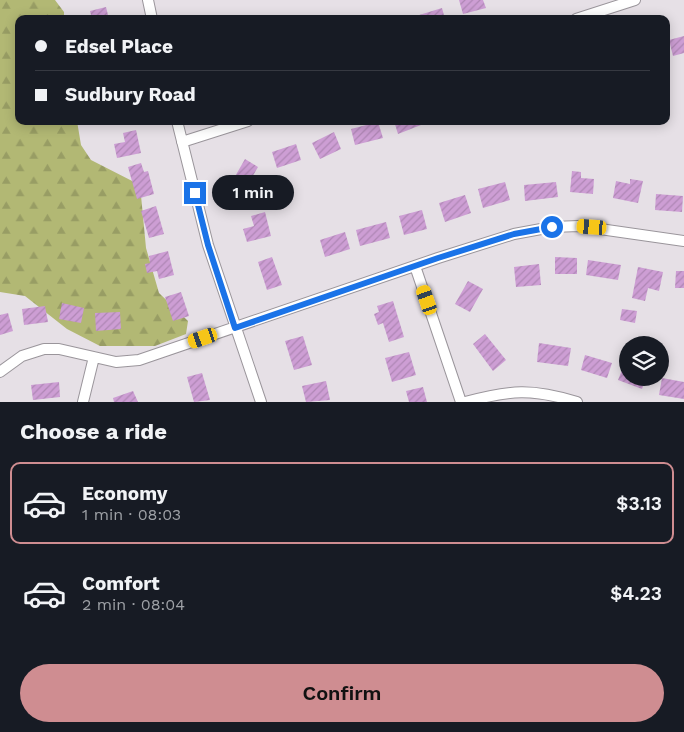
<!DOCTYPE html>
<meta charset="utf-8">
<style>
body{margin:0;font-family:"Work Sans",sans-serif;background:#242831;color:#f1f3f6;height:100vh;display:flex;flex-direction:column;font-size:19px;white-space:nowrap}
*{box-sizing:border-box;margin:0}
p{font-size:16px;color:#9ea1a6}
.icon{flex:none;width:28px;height:28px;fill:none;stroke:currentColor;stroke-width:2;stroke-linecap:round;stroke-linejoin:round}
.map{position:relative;height:402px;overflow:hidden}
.details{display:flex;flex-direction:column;background:#171b24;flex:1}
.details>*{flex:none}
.banner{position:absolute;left:15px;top:15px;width:655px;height:110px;border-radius:10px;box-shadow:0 2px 12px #0003;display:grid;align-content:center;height:110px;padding:0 20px;background:#171b24}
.tools{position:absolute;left:619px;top:336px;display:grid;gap:10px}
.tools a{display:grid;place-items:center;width:50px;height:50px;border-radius:50%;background:#171b24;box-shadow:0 2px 12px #0003;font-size:25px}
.end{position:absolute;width:22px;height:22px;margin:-11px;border:6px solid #1a73e8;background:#fff;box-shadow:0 0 0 2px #fff}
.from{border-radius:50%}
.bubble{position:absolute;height:35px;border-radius:18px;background:#171b24;box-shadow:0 2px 12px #0003;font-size:16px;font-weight:600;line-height:35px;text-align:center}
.car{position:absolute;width:15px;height:30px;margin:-15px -8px;border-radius:6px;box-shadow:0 0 4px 1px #0007;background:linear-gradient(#f5c518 24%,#345 0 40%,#f5c518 0 76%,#345 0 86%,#f5c518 0)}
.banner b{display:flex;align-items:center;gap:18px;height:48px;font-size:19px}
.banner b+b{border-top:1px solid #363941}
.banner i{width:12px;height:12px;background:#f1f3f6}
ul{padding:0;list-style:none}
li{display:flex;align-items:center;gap:15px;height:82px;margin:0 10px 8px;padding:0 10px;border:2px solid transparent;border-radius:10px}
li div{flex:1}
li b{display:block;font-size:19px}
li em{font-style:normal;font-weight:600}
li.selected{border-color:#cf8d91}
li>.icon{width:45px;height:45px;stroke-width:1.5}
h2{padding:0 20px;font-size:22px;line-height:60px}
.button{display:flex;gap:10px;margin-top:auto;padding:10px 20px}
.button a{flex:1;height:58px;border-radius:30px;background:#cf8d91;color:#111;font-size:20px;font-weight:600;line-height:58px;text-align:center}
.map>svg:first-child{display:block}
.forest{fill:url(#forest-firs)}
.building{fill:url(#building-hatch)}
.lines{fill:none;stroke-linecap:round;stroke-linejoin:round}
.street-casing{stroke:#9a959b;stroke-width:12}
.street{stroke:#fff;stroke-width:10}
.route{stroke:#1a73e8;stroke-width:6}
</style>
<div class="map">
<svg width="684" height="402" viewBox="0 0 684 402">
<defs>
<pattern id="forest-firs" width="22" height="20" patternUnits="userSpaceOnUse" patternTransform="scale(1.25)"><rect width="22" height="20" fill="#b2b874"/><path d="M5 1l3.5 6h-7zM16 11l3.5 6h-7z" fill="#989d64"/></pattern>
<pattern id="building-hatch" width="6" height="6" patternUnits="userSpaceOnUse" patternTransform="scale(1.25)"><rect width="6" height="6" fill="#cd9ed4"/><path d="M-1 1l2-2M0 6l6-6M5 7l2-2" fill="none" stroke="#af87b5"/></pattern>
</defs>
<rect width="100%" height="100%" fill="#e6e0e6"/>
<path class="forest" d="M0 0H55L64 12V19H19V121H77L81 145 91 160 140 185 146 248 159 293 188 321 186 334 155 346H100L67 329 25 296 0 292Z"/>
<path class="building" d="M459 0H483L486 8 463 14Z
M106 7 109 19H92L90 11Z
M442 8 445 19H416V16Z
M684 36V53L673 56 669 40Z
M394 121H420L421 125 398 134Z
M378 122 383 138 355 145 351 129Z
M136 130 141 153 117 158 114 144 125 142 123 133Z
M334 132 341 149 320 159 312 143Z
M296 144 301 160 277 168 272 152Z
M245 159 258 167 242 194 229 187Z
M141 163 144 172 148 171 154 194 137 199 128 167Z
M572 171 581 172V178L594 179 593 194 570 192Z
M630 179 643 181 638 203 613 198 616 181 630 184Z
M505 182 510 200 483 208 478 189Z
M556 182 558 197 525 201 524 185Z
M656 194 683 196 682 212 655 210Z
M465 195 471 213 445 222 439 203Z
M156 206 164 234 149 238 141 211Z
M422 210 427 229 404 235 399 216Z
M265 212 271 236 247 242 243 229 254 226 251 216Z
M386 222 390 238 360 246 356 230Z
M345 232 350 249 325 257 320 240Z
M168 251 174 275 159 279 157 271 147 273 145 264 150 263 149 256Z
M272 257 282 285 267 290 258 262Z
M555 257 577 258V274H555Z
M588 260 621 265 618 280 586 275Z
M539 264 541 285 516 287 514 267Z
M638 267 663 272 659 291 648 288 645 301 632 298Z
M676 271H684V288H675Z
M468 281 483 289 470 312 455 304Z
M181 292 189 316 173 321 165 297Z
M393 301 404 337 389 342 383 323 378 325 374 314 379 312 377 306Z
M62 303 84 308 81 323 59 319Z
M45 306 48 322 24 325 22 309Z
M622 309 637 311 635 323 620 320Z
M120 312 121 329 96 331 95 313Z
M8 313 13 331 0 335V315Z
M485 334 506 360 493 371 473 344Z
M303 336 312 365 294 370 285 341Z
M539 343 571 348 568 366 537 362Z
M409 352 416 375 392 382 385 358Z
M585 355 612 363 607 378 581 370Z
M624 365 628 366V378H646L642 389 618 380Z
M202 373 210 400 194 402 187 377Z
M662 378 684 382V399L659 395Z
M326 381 330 400 306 402 302 386Z
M59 382 60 397 33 400 31 385Z
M423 387 427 402H409L406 391Z
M133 391 138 402H114L113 398Z"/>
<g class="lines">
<g class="street-casing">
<path id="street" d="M148 0 152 19
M576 19 635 0
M177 121 208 245 261 402
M182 142 248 121
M415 266 461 402
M0 372 22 356 44 349H59L116 362 139 360 438 258 514 234 552 227 579 226 684 241
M83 402 94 357
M465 402C511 390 531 388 577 402"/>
</g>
<use href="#street" class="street"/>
</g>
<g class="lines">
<path class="route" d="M195 193 208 245 235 328 438 258 514 234 552 227"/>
</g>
</svg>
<div class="tools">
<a><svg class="icon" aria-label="layers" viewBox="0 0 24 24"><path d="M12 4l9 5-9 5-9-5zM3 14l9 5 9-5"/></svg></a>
</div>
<i class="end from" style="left:552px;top:227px"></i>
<i class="end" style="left:195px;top:193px"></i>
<div class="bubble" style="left:212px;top:175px;width:82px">1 min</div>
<i class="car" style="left:592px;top:227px;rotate:274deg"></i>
<i class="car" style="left:427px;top:300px;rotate:341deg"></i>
<i class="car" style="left:203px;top:338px;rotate:251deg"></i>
<div class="banner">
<b><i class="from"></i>Edsel Place</b>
<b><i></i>Sudbury Road</b>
</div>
</div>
<section class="details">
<h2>Choose a ride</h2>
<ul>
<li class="selected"><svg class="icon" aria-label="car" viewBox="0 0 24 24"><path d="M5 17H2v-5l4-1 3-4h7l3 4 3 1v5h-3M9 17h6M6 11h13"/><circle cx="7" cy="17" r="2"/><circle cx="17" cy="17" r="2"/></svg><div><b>Economy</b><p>1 min · 08:03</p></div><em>$3.13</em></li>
<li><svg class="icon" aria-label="car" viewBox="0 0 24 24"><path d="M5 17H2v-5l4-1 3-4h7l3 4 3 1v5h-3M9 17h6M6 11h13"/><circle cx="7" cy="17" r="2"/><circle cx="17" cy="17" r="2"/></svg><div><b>Comfort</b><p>2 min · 08:04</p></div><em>$4.23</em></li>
</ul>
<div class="button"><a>Confirm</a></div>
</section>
